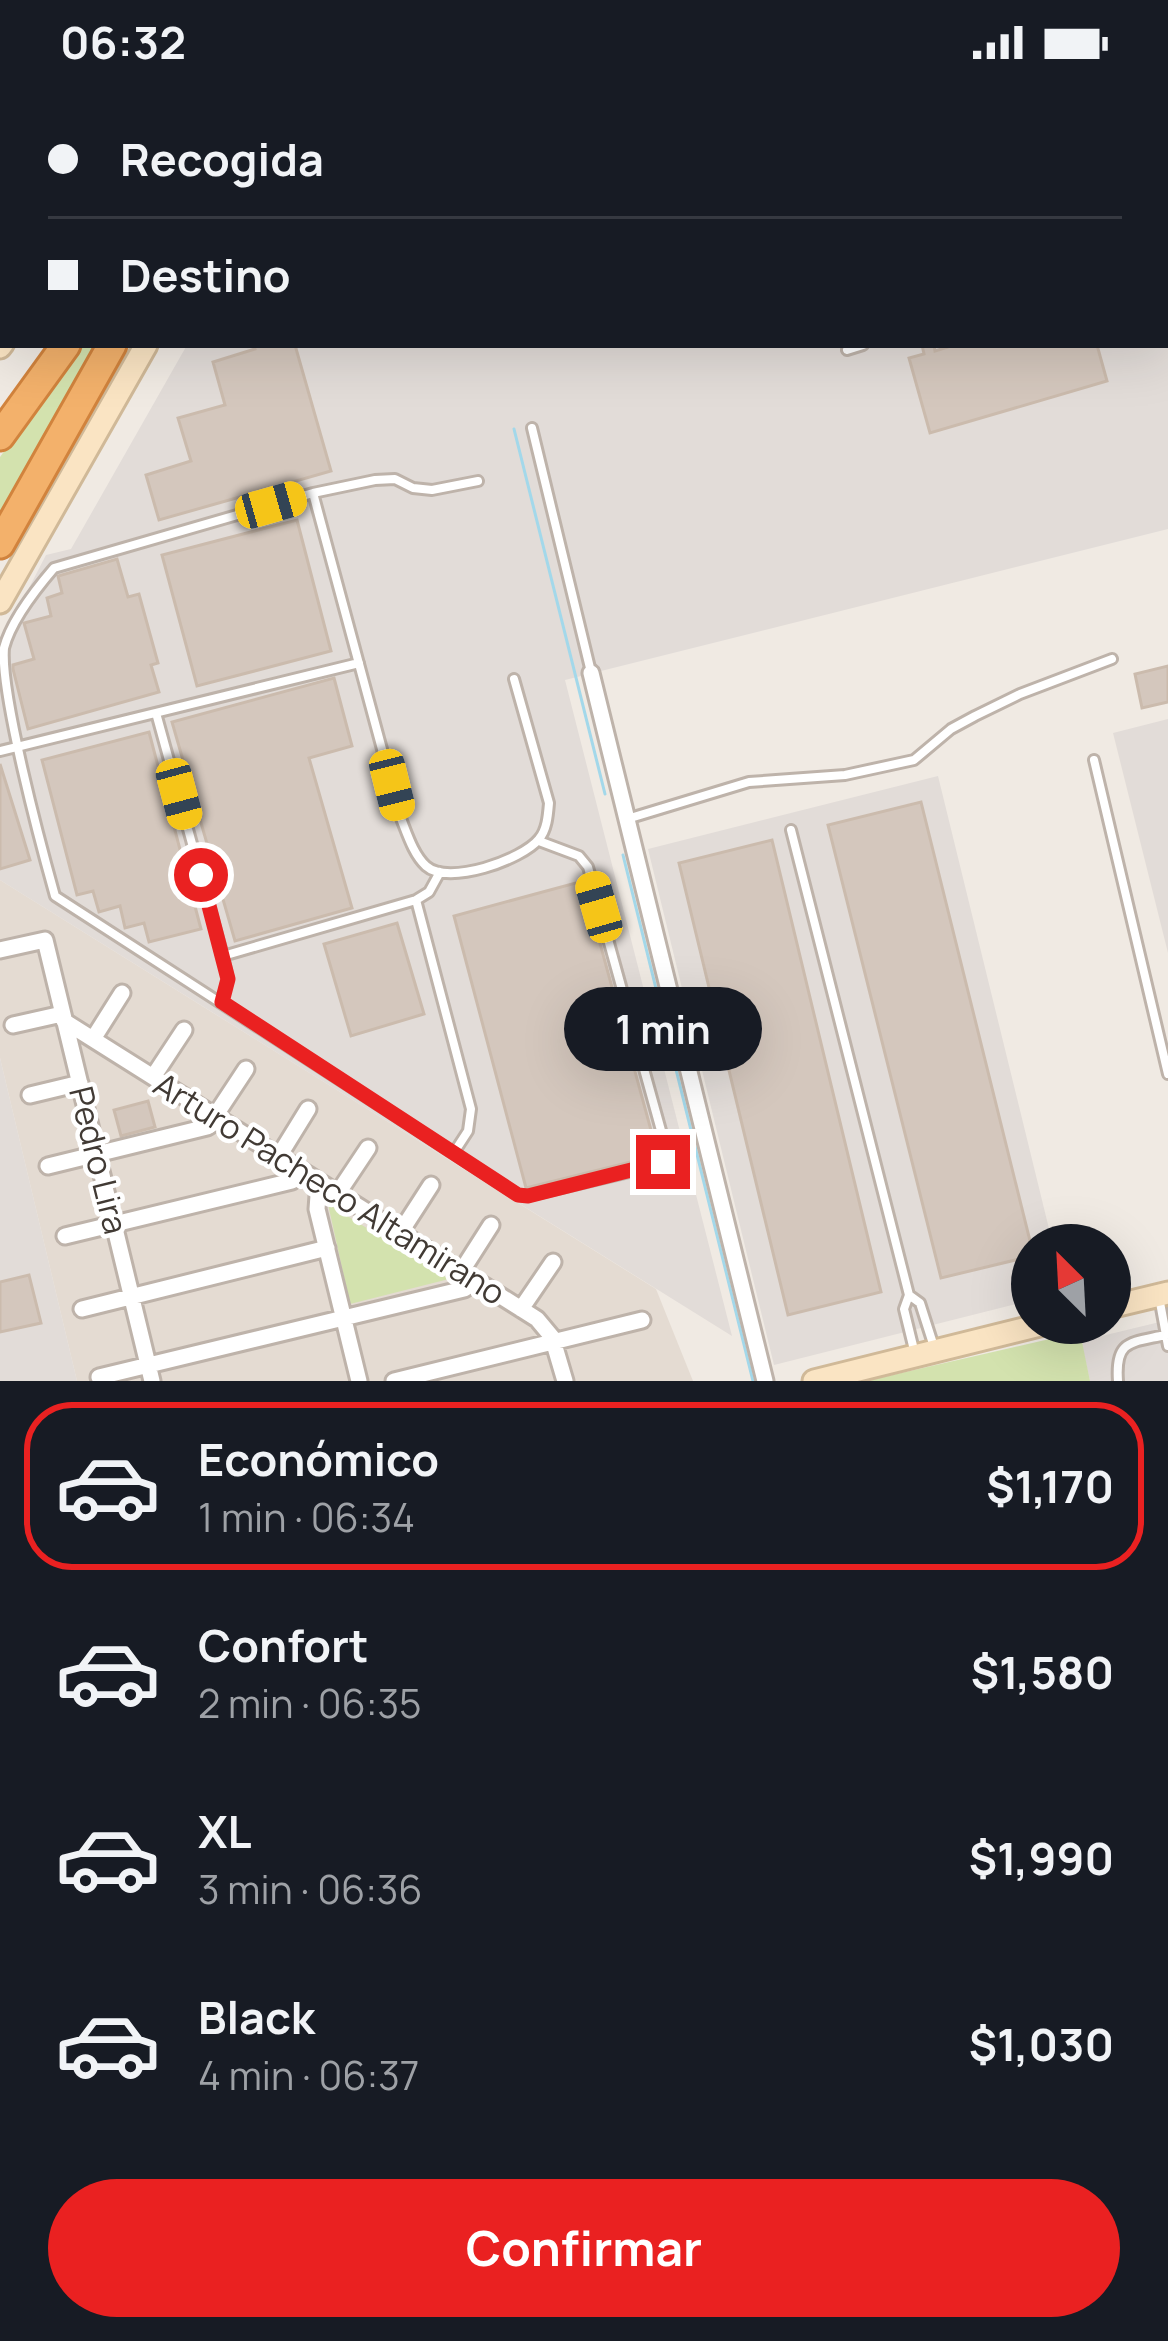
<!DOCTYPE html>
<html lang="es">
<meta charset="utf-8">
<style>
body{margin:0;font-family:Manrope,sans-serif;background:#242831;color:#f1f3f6;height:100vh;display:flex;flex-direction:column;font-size:45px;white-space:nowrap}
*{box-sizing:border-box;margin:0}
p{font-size:39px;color:#9ea1a6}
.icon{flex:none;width:66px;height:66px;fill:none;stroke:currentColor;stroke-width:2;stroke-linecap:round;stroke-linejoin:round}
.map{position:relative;height:1297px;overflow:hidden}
.drawer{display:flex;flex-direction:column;background:#171b24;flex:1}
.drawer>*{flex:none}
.hud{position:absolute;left:0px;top:0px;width:1170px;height:264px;box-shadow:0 12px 48px #0002;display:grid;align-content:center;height:264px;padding:0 48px;background:#171b24}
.needle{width:78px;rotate:336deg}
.fabs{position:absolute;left:1011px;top:1140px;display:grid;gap:24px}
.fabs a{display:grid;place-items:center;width:120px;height:120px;border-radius:50%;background:#171b24;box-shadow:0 12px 48px #0002;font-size:60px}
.end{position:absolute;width:54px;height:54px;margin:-27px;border:15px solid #ea2121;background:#fff;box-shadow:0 0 0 6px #fff}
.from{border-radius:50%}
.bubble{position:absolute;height:84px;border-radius:42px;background:#171b24;box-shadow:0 12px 48px #0002;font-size:39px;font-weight:700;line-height:84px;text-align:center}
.car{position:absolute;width:36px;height:72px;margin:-36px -18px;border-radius:15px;box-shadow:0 0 9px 3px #0007;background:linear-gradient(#f5c518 24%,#345 0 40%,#f5c518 0 76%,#345 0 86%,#f5c518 0)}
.hud b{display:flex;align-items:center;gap:42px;height:114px;font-size:45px}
.hud b+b{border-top:3px solid #363941}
.hud i{width:30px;height:30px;background:#f1f3f6}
ul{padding:21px 0 0;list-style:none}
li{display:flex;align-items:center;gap:36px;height:168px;margin:0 24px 18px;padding:0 24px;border:6px solid transparent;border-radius:48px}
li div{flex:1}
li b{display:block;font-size:45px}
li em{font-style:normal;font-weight:700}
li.current{border-color:#ea2121}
li>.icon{width:108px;height:108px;stroke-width:1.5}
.primary-button{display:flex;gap:24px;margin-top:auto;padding:24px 48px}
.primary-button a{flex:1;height:138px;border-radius:72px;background:#ea2121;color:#fff;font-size:48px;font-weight:700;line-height:138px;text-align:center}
.status{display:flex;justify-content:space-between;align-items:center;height:84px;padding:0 60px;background:#171b24;direction:ltr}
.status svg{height:33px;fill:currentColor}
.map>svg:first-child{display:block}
.residential{fill:#e4dbd2}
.industrial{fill:#e2dcd8}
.green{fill:#d3e2ae}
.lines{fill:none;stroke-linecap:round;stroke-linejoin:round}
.stream{stroke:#a3d8ea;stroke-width:3}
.building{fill:#d4c7bd;stroke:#cbbbad;stroke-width:3}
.lane-casing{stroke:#beb3aa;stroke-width:14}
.street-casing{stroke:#beb3aa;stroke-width:21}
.secondary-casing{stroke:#d0b998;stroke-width:27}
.highway-casing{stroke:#d1833d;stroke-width:33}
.lane{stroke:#fff;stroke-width:8}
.street{stroke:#fff;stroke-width:15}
.secondary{stroke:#fae4c3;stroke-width:21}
.highway{stroke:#f3b16b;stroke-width:27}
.route{stroke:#ea2121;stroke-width:15}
.labels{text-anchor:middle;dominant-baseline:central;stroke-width:9;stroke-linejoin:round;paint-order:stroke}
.street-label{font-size:33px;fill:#413a34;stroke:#fff}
</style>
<div class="status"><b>06:32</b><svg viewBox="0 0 49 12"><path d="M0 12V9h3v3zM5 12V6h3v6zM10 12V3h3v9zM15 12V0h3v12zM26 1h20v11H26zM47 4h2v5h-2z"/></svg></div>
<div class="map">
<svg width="1168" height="1297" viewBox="0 0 1168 1297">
<rect width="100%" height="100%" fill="#f0eae3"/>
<path class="residential" d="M0 796 656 1205 693 1297H77L0 974Z"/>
<path class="industrial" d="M336 0H1168V445L565 596 732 1252 0 796V560L46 471 71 465 187 261H1167V3H334Z
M1168 635V869L1113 649Z
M938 692 1053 1161H1032V1216L774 1281 648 765Z
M0 974 77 1297H0Z
M1168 1236V1297H1090L1081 1257Z"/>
<path class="green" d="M81 261H103L0 438V373Z
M328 1120 449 1195 350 1220Z
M1080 1248 1090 1297H866Z"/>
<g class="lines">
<path class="stream" d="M514 345 605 710
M623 771 753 1297"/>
</g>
<path class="building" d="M254 261H295L331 387 159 436 146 391 191 377 178 334 225 321 213 278 255 265Z
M922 261H934L935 267 954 261H1097L1107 297 930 349 909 274 924 270Z
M297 436 331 567 197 602 162 471Z
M117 475 128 513 139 510 158 579 151 581 159 608 28 645 13 585V581L34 575 24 539 51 532 47 514 62 509 58 492Z
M1168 582V618L1142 624 1135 590Z
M334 594 352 662 309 674 352 824 235 857 172 638Z
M149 648 201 845 149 858 144 839 125 844 120 822 99 828 93 807 77 811 42 676Z
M0 680 30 776 0 785Z
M921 718 1032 1165V1172L941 1194 828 741Z
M772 756 881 1208 788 1231 679 779Z
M583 797 657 1068 655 1072 526 1104 454 832Z
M397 839 424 930 351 952 324 860Z
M148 1017 155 1043 121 1052 114 1026Z
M29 1191 41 1239 0 1248V1198Z"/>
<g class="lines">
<g class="lane-casing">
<path id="lane" d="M745 0 746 3
M946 0 947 3
M344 3 346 0
M1167 94H1168
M847 266 863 261
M532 344 591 588
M478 397 432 406 413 404 395 395 375 396 313 409 54 484C36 505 11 537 4 564 0 609 41 762 55 812L518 1111 528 1112 659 1081 667 1068 588 783 579 772 539 757
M313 409 400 732C407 749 413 770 426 782 448 802 522 776 539 755 547 746 548 731 549 719L514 595
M156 629 223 872 228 895 222 917
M0 667 359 579
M1094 676 1168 990
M627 735 749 698 845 691 914 676 951 645 975 632 1020 610 1112 575
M791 746 909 1211 904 1225 915 1270
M416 816 471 1025 468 1047 455 1067
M223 872 416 816 429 808 440 788
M909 1211 920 1219 935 1266
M1159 1213 1168 1262
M1118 1297C1115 1256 1130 1259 1165 1251"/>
</g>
<g class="street-casing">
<path id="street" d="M591 589 765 1297
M0 866 45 856 152 1297
M64 937 537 1235 552 1253 565 1297
M13 941 62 930
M93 955 122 909
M153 993 184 946
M30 1011 80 999
M215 1032 246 985
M279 1072 308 1025
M48 1082 207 1043 220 1035
M319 1098 317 1125 359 1297
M338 1109 368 1064
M400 1149 431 1101
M65 1152 292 1097 303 1087
M461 1188 491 1141
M82 1225 327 1164
M521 1225 553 1178
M99 1293 464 1205 477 1197
M394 1297 642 1236"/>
</g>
<g class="secondary-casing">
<path id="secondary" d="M160 3 162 0
M293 3 295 0
M0 263 3 259
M0 518 146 261
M1110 1223 1168 1209
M814 1297 1048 1239"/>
</g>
<g class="highway-casing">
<path id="highway" d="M225 3 226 0
M266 3 269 0
M0 352 66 261
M0 460 112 261"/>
</g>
<use href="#lane" class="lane"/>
<use href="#street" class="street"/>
<use href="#secondary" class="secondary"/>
<use href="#highway" class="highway"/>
</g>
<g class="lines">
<path class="route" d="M201 791 228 895 222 918 518 1111 528 1112 663 1078"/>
</g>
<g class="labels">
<g class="street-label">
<text transform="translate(99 1076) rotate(76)">Pedro Lira</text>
<text transform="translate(330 1104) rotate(32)">Arturo Pacheco Altamirano</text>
</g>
</g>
</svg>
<div class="fabs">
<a><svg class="needle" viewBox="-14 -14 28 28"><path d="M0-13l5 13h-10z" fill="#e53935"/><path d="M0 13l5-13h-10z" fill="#9ea1a6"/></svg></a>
</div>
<i class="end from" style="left:201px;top:791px"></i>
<i class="end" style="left:663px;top:1078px"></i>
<div class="bubble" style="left:564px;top:903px;width:198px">1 min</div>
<i class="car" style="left:271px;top:421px;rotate:74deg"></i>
<i class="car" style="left:392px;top:701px;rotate:166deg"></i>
<i class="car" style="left:179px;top:710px;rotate:165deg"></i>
<i class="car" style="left:599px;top:823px;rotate:344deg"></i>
<div class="hud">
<b><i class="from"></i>Recogida</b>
<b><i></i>Destino</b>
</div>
</div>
<section class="drawer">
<ul>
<li class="current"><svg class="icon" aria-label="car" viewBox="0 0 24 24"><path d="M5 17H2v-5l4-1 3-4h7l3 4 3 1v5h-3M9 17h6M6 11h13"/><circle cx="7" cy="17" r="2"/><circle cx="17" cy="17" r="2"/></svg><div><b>Económico</b><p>1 min · 06:34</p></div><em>$1,170</em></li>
<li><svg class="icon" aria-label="car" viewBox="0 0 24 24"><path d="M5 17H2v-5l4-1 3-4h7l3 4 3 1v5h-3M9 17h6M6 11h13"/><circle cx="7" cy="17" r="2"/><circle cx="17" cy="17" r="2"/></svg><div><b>Confort</b><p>2 min · 06:35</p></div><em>$1,580</em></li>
<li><svg class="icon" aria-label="car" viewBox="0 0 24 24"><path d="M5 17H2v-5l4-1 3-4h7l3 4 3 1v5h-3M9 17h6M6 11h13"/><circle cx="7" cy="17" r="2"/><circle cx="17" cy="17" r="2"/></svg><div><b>XL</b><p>3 min · 06:36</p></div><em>$1,990</em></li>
<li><svg class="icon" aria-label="car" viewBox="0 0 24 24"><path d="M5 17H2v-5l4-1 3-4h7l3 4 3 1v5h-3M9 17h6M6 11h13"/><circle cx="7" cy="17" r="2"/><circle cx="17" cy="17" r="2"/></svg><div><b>Black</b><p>4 min · 06:37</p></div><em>$1,030</em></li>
</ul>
<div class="primary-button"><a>Confirmar</a></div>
</section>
